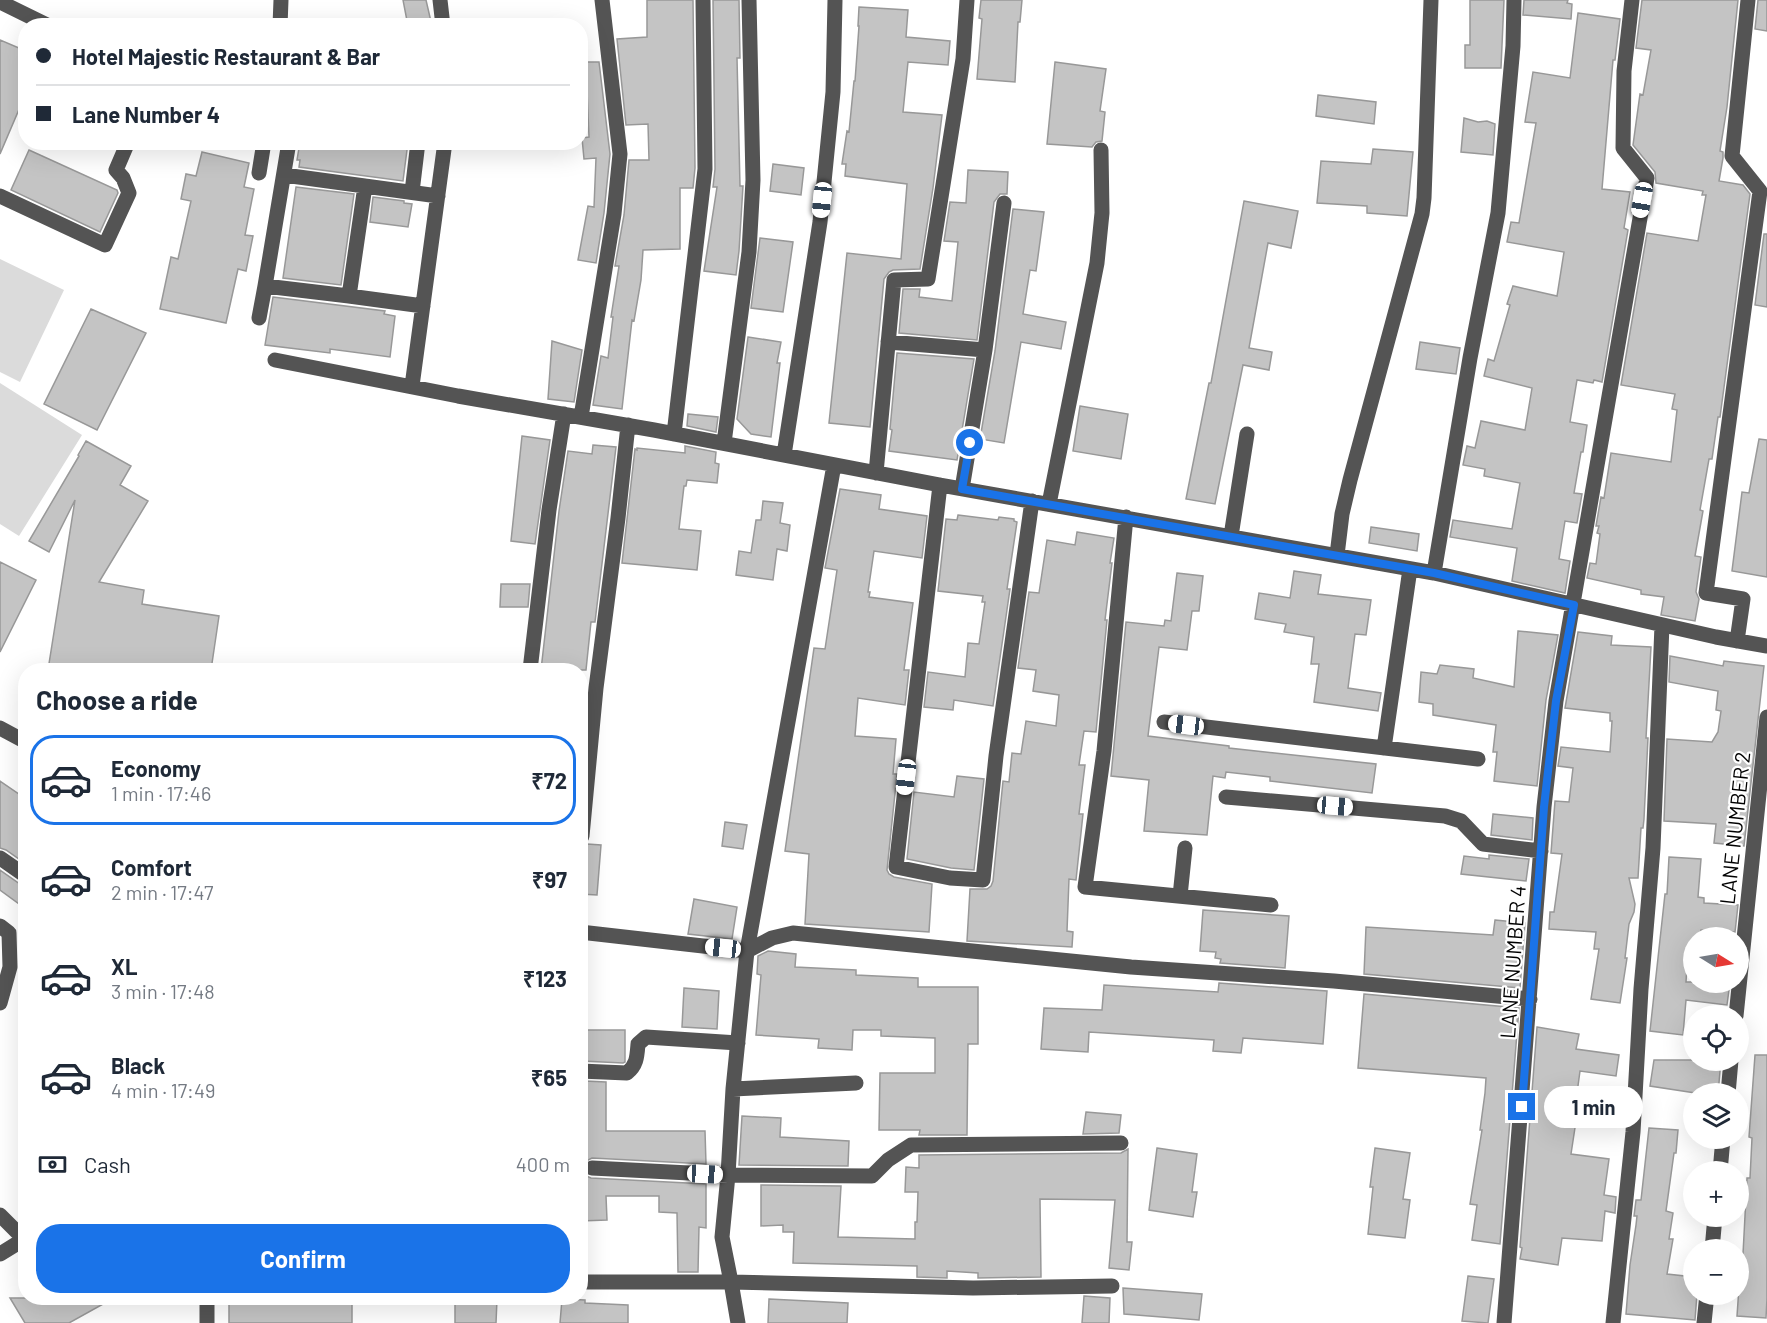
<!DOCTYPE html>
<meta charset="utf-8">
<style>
body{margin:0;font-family:Barlow,sans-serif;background:#f2f2f3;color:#1f2937;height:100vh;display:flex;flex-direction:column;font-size:22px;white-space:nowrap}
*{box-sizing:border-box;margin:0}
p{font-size:20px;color:#747a83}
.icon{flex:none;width:33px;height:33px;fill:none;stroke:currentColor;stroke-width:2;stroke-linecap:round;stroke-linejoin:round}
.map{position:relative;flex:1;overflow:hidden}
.side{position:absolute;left:18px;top:663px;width:570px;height:642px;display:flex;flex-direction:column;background:#fff;border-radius:24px;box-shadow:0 6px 24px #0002}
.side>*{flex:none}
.hud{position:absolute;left:18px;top:18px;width:570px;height:132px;border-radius:24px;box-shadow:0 6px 24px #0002;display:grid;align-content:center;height:132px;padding:0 18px;background:#fff}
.needle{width:39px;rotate:101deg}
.fabs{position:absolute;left:1683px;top:927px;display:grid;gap:12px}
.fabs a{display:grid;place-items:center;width:66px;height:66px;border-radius:50%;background:#fff;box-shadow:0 6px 24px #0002;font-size:30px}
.end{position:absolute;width:27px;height:27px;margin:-14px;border:8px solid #1a73e8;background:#fff;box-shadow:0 0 0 3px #fff}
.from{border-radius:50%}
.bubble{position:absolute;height:42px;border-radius:21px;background:#fff;box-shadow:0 6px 24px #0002;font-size:20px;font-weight:700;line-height:42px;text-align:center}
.car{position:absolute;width:18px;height:36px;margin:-18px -9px;border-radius:8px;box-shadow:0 0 4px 2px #0007;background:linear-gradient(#fff 24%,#345 0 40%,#fff 0 76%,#345 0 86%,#fff 0)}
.hud b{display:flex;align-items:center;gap:21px;height:57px;font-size:22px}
.hud b+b{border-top:2px solid #e0e1e3}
.hud i{width:15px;height:15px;background:#1f2937}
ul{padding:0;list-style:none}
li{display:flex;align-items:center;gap:18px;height:90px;margin:0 12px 9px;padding:0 6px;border:3px solid transparent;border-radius:24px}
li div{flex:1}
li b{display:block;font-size:22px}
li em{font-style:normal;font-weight:700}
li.on{border-color:#1a73e8}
li>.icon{width:54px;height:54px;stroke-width:1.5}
h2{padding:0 18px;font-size:27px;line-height:72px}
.pay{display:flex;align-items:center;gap:15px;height:66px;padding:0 18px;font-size:22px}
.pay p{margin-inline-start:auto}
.cta{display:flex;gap:12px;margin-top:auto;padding:12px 18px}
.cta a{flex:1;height:69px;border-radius:24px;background:#1a73e8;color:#fff;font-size:24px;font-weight:700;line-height:69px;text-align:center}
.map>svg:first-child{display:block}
.green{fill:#dbdbdb}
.building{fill:#c4c4c4;stroke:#989898;stroke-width:1.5}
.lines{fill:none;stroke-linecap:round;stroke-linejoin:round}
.minor{stroke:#545454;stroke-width:15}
.route{stroke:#1a73e8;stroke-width:8}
.labels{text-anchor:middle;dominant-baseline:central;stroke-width:4.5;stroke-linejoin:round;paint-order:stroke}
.street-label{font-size:21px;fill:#000;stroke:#fff}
</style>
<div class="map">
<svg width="1767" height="1323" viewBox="0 0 1767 1323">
<rect width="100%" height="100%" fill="#fff"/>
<path class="green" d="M0 259 64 290 20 382 0 372Z
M0 383 82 435 19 536 0 524Z"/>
<path class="building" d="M403 0H426L432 26H408Z
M647 0H693L695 168 693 188H680V249L643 250 641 280 634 321 632 320 622 409 593 405 601 356 608 358 613 317H611L619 266H615L624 215 629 160H649L648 124 626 125 617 39 647 37Z
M713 0H739L740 58H737L740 186H743L739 251 736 275 704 271 717 187H713L715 169Z
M981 0H1022L1020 22H1018L1015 82 977 79 982 19 979 18Z
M1470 0H1504L1501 68H1465V45H1470Z
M1524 0H1568L1567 3 1572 4 1571 19 1523 15Z
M1642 0H1738L1727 107 1720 151 1723 152V158L1719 181 1743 185 1750 194 1720 417H1718L1712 459H1709L1700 510 1703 511 1695 556 1701 557 1696 592 1699 599 1695 621 1661 615 1664 597 1641 594V590L1587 578 1590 563 1596 564 1600 534 1597 533 1599 526H1596L1601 497 1604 498 1611 453 1671 462 1677 410 1672 409 1675 394 1621 385 1647 233 1698 241 1706 195H1702L1703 191 1656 183 1655 172 1633 145 1640 94 1643 95 1651 50 1636 48Z
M1758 0H1767V31L1755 29Z
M859 7 908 10 906 37 950 41 948 65 908 62 903 112 942 115 933 188 920 269 893 270 889 272 884 279 870 427 829 423 847 253 901 259 907 184 845 176 846 164H842L847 131 849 132 854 81H855L859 26H858Z
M1578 13 1620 19 1615 60H1613L1602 189 1630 192 1624 228 1628 230 1602 382 1594 380 1593 383 1577 380 1570 422 1587 425 1583 452H1581L1574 493 1582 494 1577 523 1565 521 1559 559 1570 561 1565 593 1512 581 1517 548 1450 537 1453 520 1512 529 1520 483 1484 476 1485 469 1463 465 1467 446 1475 448 1481 421 1525 430 1532 388 1484 376 1488 359 1494 361 1510 305 1507 304 1513 286 1557 296 1564 252 1507 242 1511 222 1519 223 1536 123 1525 122 1533 72 1570 78Z
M0 40 26 51V93L0 154Z
M580 62H599L610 154 604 213 596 263 578 260 588 206 594 207 596 158 584 159 582 138 589 137 587 91H580Z
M1055 62 1106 69 1100 111 1105 112 1102 141 1096 142 1092 147 1047 144Z
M1318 95 1376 102 1374 124 1316 116Z
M1464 118 1478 122 1487 121 1495 124 1493 155 1461 152Z
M300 142H408L403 181 299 167 300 160H297Z
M1373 149 1413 152 1407 216 1367 213V206L1317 203 1321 161 1371 164Z
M29 150 117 190 118 193 100 232 11 190Z
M202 152 249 163 244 187 254 189 245 235 253 236 246 271 238 269 226 323 160 309 171 257 178 259 191 201 181 199 186 174 196 176Z
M773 164 804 168 801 195 770 191Z
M968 170 1008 172 1007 194H1000L994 202 977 340 899 333 903 289H920L919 297 952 301 958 242 944 241 950 202 966 203Z
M296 187 354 194 341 285 283 278Z
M373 197 404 201V203L412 204 408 227 370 222Z
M1244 201 1298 211 1291 248 1268 243 1249 348 1272 352 1269 370 1243 365 1215 504 1186 499 1209 383H1211Z
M1013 209 1044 212 1036 271 1030 270 1023 314 1066 322 1061 349 1021 342 1004 443 980 439 995 351Z
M1764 234H1767V307L1755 305Z
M760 238 793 242 783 312 751 308Z
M273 297 385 311 384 314 395 316 390 357 330 349V353L265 345Z
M91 309 146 333 97 430 44 404Z
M748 337 781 342 777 363H780L771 437 751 434 737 419Z
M552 341 582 350 574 402 548 399Z
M1420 342 1460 348 1456 374 1416 369Z
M897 353 974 359 957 460 889 451 892 430 890 429Z
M1080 406 1128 414 1121 459 1073 451Z
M688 414 718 417 716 432 687 426Z
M522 436 550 440 535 544 511 541Z
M1759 439 1767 440V577L1732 571 1742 492 1749 493Z
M86 441 131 466 120 485 148 501 99 582 144 590 142 604 219 616 211 670H48L75 500 49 552 29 541 79 456 78 455Z
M593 445 616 447 595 622H591L586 670H541L559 511 568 451 592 454Z
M685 446 716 452 715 463 719 464 717 483 687 480 686 486H684L679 529 701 531 697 570 622 563 635 449 637 450V448L685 453Z
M840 489 881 495 879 509 927 516 922 558 874 551 868 592H870L869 597 913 603 904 670H909L905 705 858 698 855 736 896 739 893 774H897L887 870 889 874 894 877 932 884 929 932 805 924 809 854 785 851 814 648 825 649 837 570 825 568Z
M763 501 783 503 780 523 790 525 787 551 777 549 773 580 736 575 739 551 751 553 756 520H761Z
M958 515 998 520 999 517 1014 519V521L1017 522 1007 589H1010L993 706 954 700 953 710 924 707 928 672 965 677 968 643 979 644 985 602H982L983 596 938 591 946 519 957 520Z
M1371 527 1419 534 1417 551 1369 543Z
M1077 532 1114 538 1110 563H1112L1105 620H1107L1096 732 1084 731 1079 765H1085L1079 814H1083L1076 880 1069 879 1067 931 1073 932 1072 947 967 941 970 889H987L991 886 993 881 1003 781 1009 782 1012 753 1021 754 1026 721 1056 726 1059 695 1033 691 1036 670 1018 668 1029 592 1039 593 1047 540 1075 545Z
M0 562 36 580 0 652Z
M1294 571 1321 575 1318 594 1371 600 1366 635 1355 634 1348 688 1381 693 1378 711 1314 702 1319 664H1311L1314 637 1284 632 1286 624 1255 619 1259 593 1290 598Z
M1177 573 1203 576 1199 611H1192L1187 650 1159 647 1148 736 1229 746V748L1376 764 1372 793 1270 781V777L1226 772 1225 778 1213 776 1207 835 1144 831 1149 780 1111 776 1126 622 1164 626 1165 620 1171 621Z
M501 584H530L528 607H500Z
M1518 631 1558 635 1546 700 1537 786 1494 781 1497 752H1493L1496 725 1433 715V704L1419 702 1421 672 1437 674 1440 665 1474 669 1473 678 1514 687Z
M1578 632 1612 636 1611 645 1651 647 1646 738H1648L1644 819 1643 828H1641L1638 878H1629L1635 904 1634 912 1629 924 1625 958H1627L1620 1003 1591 999 1599 949H1594L1596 932 1549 929 1550 912H1554L1562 854 1551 853 1555 801 1569 802 1573 768 1558 766 1561 747 1610 752 1612 721H1610V713L1565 708Z
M1670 656 1723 666 1724 661 1764 666 1744 846 1714 843 1716 824 1664 821 1667 739 1712 742 1718 732 1721 711 1716 710 1718 691 1669 682Z
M957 776 984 779 974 870 951 868 907 859 914 792 954 797Z
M0 781 26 799V864L6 850 0 848Z
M1493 814 1533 818 1532 840 1491 835Z
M725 822 747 825 743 849 722 846Z
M587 844 601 845 597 895 580 894V846Z
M1489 855 1529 859 1526 881 1461 874 1464 856 1489 859Z
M1669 857 1701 859 1698 897 1704 898V903L1738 905 1735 932 1701 930 1700 938H1694V950H1688L1686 982H1730L1727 1005 1686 1000 1683 1035 1650 1031 1665 894H1667Z
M0 870 20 884 26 886V909L0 890Z
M694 899 737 907 732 939 688 934Z
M1203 910 1289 916 1285 968 1220 963 1221 959 1215 958 1216 952 1200 951Z
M1495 920 1525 923 1520 988 1364 974 1366 927 1493 935Z
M768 951 796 954 795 967 856 970V975L918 978V987H978V1044H968L967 1135H919L920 1130H879L880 1073H935V1038L881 1036V1030H853L852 1050 818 1048 819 1039 756 1035 761 975 757 974 758 956Z
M1219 983 1327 991 1323 1044 1243 1038 1241 1053 1213 1051 1214 1040 1089 1032 1088 1052 1041 1049 1044 1008 1102 1010 1104 985 1218 992Z
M684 988 719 991 717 1029 682 1027Z
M1364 994 1519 1008 1500 1244 1472 1240 1477 1205 1470 1204 1482 1130H1480L1485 1093 1486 1078 1358 1068Z
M1537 1027 1579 1034 1576 1049 1619 1055 1616 1076 1580 1071 1575 1108H1578L1571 1154 1609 1159 1604 1195 1616 1197 1615 1213 1605 1211 1602 1241 1562 1238 1558 1265 1520 1259 1522 1248 1520 1247Z
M582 1030H625V1062L623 1063 582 1061Z
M1755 1055H1767V1298L1766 1318 1737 1316 1740 1273H1742L1747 1178H1750L1752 1138 1749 1137Z
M1654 1060H1721L1718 1094H1702L1650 1086Z
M584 1081 606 1082V1131H705L706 1164 592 1158 584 1162 582 1168 586 1176 591 1178 706 1184V1228L699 1227 698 1272H678L677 1213 659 1212V1196H606L607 1220 580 1221V1131H584Z
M1086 1112 1121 1115 1119 1133 1083 1134Z
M742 1116 781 1118 780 1137 849 1141 848 1166 739 1165Z
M1649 1128 1678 1130 1676 1153H1674L1666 1211 1673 1213 1669 1239H1673L1667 1274 1694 1277V1294H1697L1695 1320 1626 1314 1630 1265 1636 1225 1637 1216H1634L1636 1200H1641Z
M1157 1148 1197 1154 1192 1192H1197L1193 1217 1149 1210Z
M1375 1148 1410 1153 1403 1199 1410 1200 1405 1238 1368 1234 1373 1187H1370Z
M1128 1149 1127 1242H1132L1129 1270 1109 1268 1115 1200 1040 1199 1041 1277 978 1278V1273L947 1271V1278L917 1277V1266L793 1263 794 1232H783V1225L761 1226V1185L841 1186 838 1237 915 1239V1222H917L918 1192H905L906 1167 919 1168V1155L1121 1153Z
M1468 1276 1494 1279 1488 1323 1462 1321Z
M1123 1288 1202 1294 1199 1320 1124 1314Z
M1084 1296 1110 1298 1109 1323H1082Z
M10 1298H114L69 1323H25Z
M229 1298H352V1323H229Z
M455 1298 497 1299 496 1323H455Z
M562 1299 585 1300V1303L628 1305V1323H560Z
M769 1299 848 1303 847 1323H768Z"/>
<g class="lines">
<path class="minor" d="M440 0 443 26
M0 2 49 26
M280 26 281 0
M259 173 264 142
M284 175 438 196
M412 192 418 142
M0 196 105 245 129 193 123 178 116 170 128 142
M265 286 349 296 365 186
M349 296 423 306
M259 318 265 286 289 142
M888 342 985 350
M275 360 458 396 654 430 940 485 1434 573 1470 358 1498 213 1513 46 1514 0
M412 386 445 142
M581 417 614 214 620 154 602 0
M674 434 705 169 703 0
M724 443 749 252 753 180 749 0
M784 455 820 222 833 92 835 0
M876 473 894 280 928 279 963 59 967 0
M940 485 896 867 950 878 983 880 996 756 1032 501
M962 489 985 350 1004 203
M1049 504 1097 263 1102 213 1101 150
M1126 517 1104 751 1085 887 1271 905
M1231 536 1247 434
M1337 555 1342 514 1350 480 1422 214 1424 198 1431 0
M1434 573 1716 637 1767 646
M1737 641 1743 599 1706 593 1760 191 1732 156 1748 0
M530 670 549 510 564 414
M1164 722 1478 759
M0 728 26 742
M1384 748 1410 569
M1226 797 1445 816 1461 821 1483 844 1541 851
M582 836 596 688 618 518 628 425
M0 858 26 876
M1180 896 1185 848
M0 926 9 933 10 967 0 1003
M580 932 747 951 772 938 793 933 1131 967 1334 981 1530 999
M1736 1016 1767 717
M580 1071 627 1073C637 1065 637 1056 638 1044L646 1037 738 1043
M733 1089 856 1083
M1728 1094 1731 1060
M592 1168 728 1175 872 1176 888 1160 911 1145 1121 1143
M1720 1172 1723 1138
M0 1215 24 1239
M1712 1250 1715 1216
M0 1254 26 1238
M580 1282H731L973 1288 1112 1286
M207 1323V1302L210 1298
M738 1323 731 1282 722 1237 728 1175 733 1089 747 951 834 465
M1504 1323 1544 807 1556 701 1647 178 1623 148 1624 71 1632 0
M1613 1323 1633 1132 1641 989 1653 848 1662 625
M1704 1323 1707 1294"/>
</g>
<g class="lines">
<path class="route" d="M970 443 962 489 1434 573 1574 605 1556 701 1544 807 1522 1107"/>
</g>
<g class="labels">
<g class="street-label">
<text transform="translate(1734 828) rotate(-84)">LANE NUMBER 2</text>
<text transform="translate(1512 962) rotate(-86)">LANE NUMBER 4</text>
</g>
</g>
</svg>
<div class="fabs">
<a><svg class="needle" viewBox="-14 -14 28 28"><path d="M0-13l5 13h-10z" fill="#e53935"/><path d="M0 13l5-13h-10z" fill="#747a83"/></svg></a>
<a><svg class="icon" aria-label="locate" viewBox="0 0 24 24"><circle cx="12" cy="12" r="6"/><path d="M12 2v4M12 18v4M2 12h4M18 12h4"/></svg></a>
<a><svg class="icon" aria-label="layers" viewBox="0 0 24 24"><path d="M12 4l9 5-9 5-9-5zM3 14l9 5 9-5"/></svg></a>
<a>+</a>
<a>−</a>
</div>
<i class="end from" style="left:970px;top:443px"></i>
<i class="end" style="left:1522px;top:1107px"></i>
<div class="bubble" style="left:1544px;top:1086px;width:99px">1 min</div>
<i class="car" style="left:822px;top:200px;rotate:186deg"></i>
<i class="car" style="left:1642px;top:200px;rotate:190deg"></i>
<i class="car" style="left:1186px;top:725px;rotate:277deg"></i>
<i class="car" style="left:906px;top:777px;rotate:187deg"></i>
<i class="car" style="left:1335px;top:806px;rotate:95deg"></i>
<i class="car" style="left:723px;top:948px;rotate:276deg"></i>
<i class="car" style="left:705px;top:1174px;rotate:93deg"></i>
<div class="hud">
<b><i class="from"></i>Hotel Majestic Restaurant &amp; Bar</b>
<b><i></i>Lane Number 4</b>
</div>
<section class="side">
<h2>Choose a ride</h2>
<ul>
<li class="on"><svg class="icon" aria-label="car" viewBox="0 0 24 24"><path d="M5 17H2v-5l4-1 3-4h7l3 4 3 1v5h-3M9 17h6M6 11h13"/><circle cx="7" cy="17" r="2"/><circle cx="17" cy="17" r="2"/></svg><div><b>Economy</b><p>1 min · 17:46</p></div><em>₹72</em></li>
<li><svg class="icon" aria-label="car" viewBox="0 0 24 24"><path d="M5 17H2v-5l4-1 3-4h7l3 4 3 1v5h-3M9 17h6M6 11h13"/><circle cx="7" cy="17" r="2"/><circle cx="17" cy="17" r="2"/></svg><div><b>Comfort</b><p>2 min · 17:47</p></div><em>₹97</em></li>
<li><svg class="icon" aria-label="car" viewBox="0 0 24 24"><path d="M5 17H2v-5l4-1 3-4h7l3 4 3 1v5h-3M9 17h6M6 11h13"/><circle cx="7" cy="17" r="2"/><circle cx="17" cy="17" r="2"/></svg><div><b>XL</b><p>3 min · 17:48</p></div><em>₹123</em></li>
<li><svg class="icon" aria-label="car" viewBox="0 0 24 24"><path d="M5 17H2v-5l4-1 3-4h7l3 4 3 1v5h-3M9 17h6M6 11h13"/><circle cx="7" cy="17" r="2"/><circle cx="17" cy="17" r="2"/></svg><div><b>Black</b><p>4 min · 17:49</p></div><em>₹65</em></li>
</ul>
<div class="pay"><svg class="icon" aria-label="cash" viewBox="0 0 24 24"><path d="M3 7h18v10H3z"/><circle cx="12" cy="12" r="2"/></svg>Cash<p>400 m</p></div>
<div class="cta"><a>Confirm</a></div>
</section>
</div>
